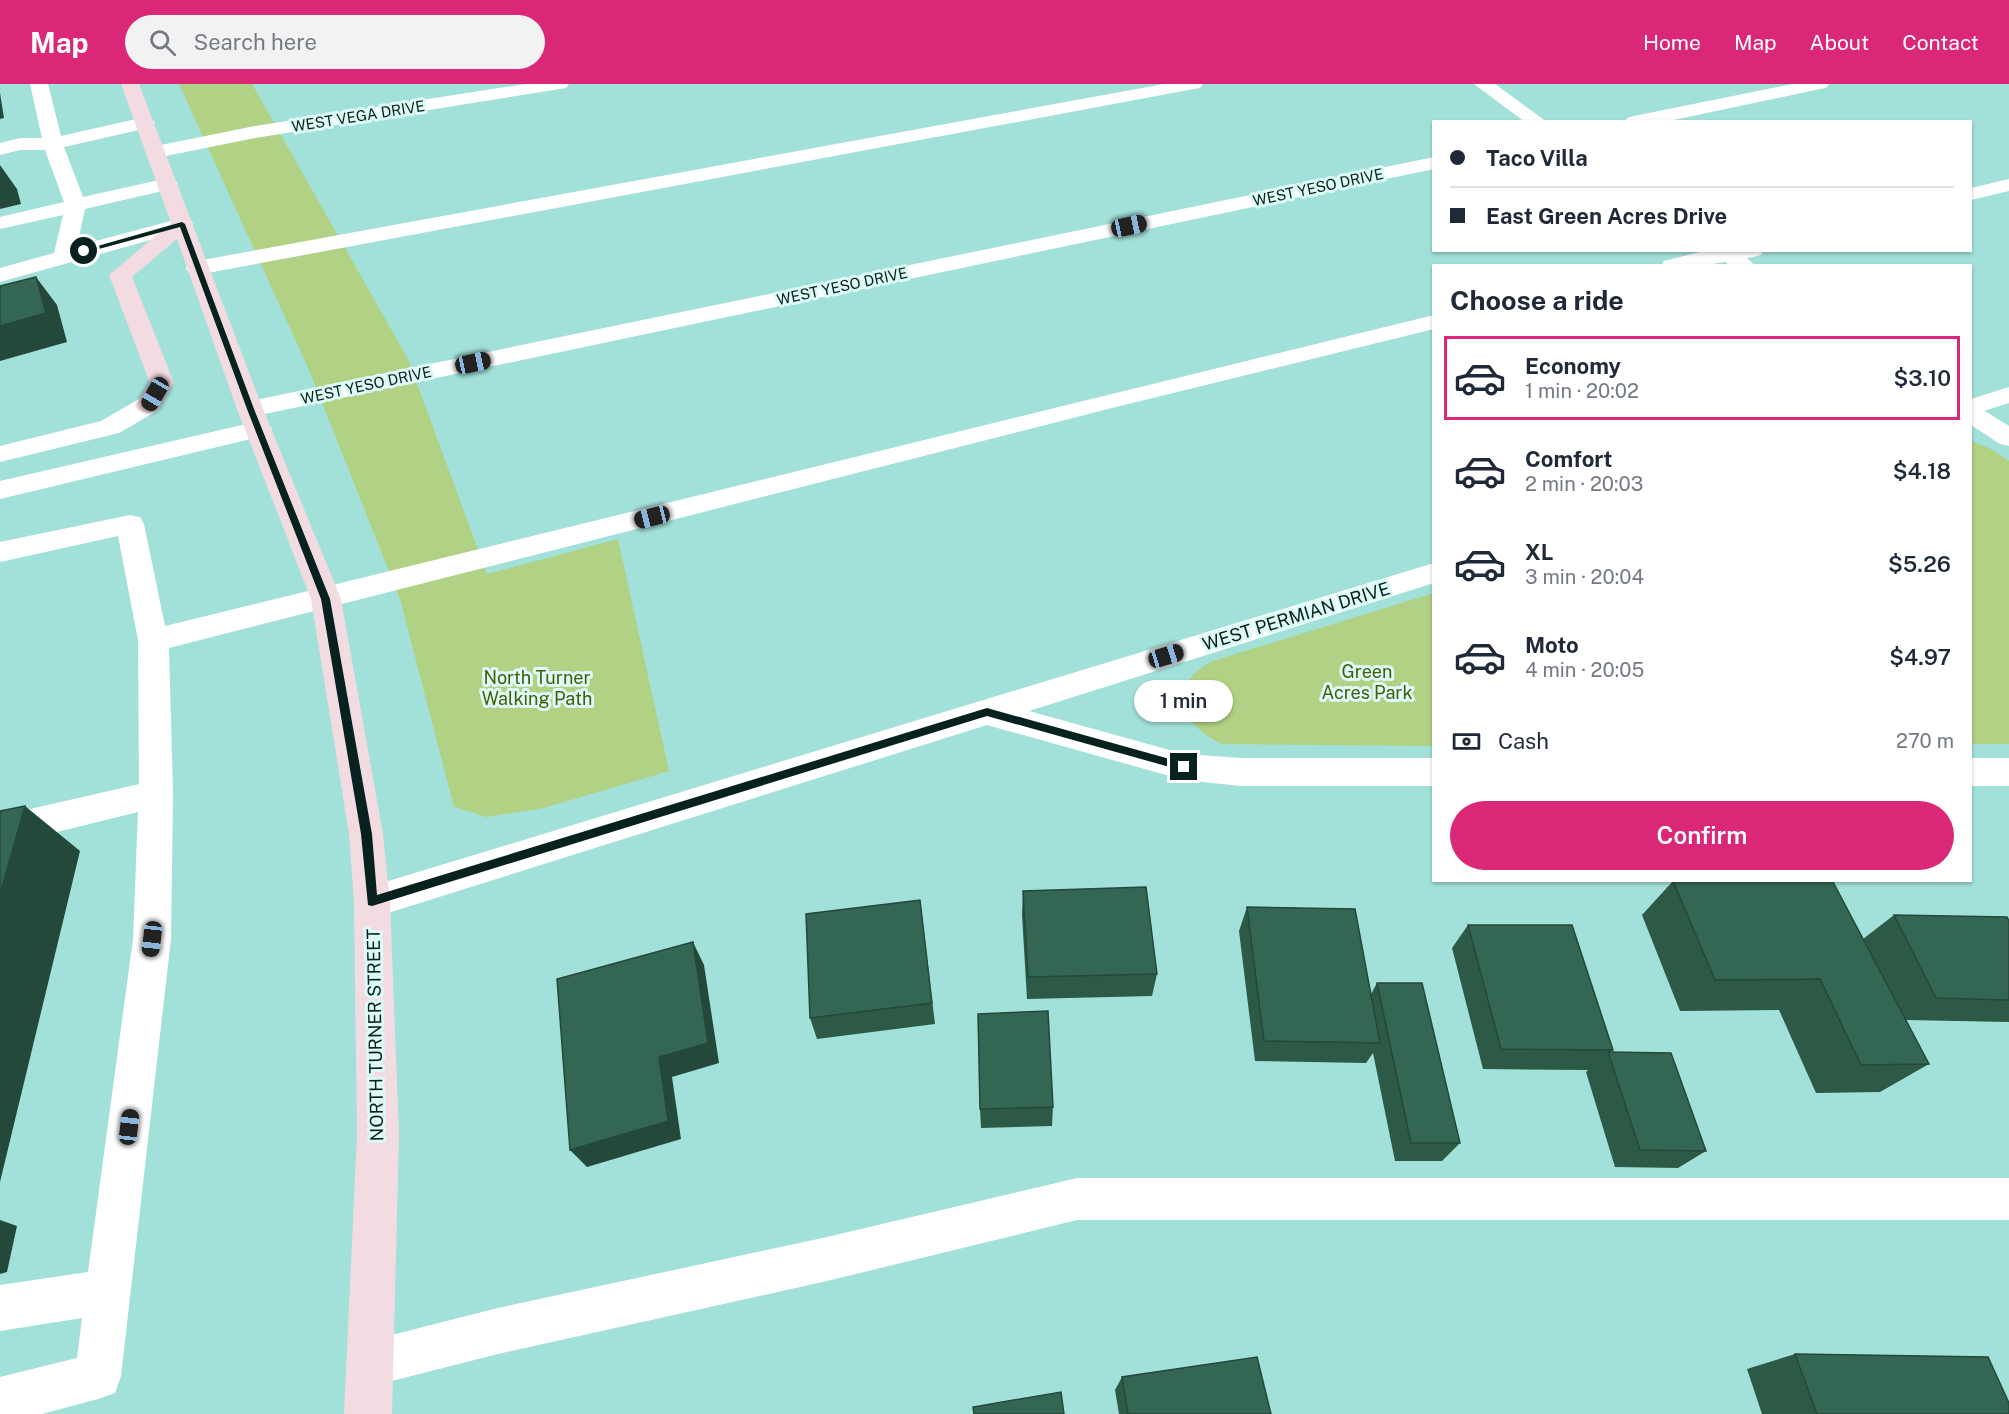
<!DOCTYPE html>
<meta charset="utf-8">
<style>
body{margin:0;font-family:"Public Sans",sans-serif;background:#f2f2f3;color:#1f2937;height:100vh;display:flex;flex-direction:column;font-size:22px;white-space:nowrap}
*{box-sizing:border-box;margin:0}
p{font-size:20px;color:#747a83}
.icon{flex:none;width:33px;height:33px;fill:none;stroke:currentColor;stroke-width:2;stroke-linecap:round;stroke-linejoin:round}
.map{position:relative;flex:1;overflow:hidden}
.details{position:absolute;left:1432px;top:180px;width:540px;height:618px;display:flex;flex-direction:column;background:#fff;border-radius:0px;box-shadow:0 2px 4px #0004}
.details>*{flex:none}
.guide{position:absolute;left:1432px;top:36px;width:540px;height:132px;border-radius:0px;box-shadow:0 2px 4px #0004;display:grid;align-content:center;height:132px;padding:0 18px;background:#fff}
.end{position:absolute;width:27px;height:27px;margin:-14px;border:8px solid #07211f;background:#fff;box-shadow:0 0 0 3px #fff}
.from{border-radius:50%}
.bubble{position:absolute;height:42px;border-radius:21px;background:#fff;box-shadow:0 2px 4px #0004;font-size:20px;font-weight:600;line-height:42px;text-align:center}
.car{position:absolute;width:18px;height:36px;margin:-18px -9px;border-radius:8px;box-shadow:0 0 4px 2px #0007;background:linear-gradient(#222 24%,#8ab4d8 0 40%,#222 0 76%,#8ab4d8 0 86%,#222 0)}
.guide b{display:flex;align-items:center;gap:21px;height:57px;font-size:22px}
.guide b+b{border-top:2px solid #e0e1e3}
.guide i{width:15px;height:15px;background:#1f2937}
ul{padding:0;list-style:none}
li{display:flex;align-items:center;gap:18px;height:84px;margin:0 12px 9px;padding:0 6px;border:3px solid transparent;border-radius:0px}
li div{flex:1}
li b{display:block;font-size:22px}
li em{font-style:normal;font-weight:600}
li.selected{border-color:#db2777}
li>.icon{width:54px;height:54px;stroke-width:1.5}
h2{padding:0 18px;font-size:27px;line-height:72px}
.pay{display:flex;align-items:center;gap:15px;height:66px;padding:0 18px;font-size:22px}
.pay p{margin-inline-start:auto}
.button{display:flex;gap:12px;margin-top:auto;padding:12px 18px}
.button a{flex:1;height:69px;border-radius:36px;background:#db2777;color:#fff;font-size:24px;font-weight:600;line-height:69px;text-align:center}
header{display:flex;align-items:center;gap:36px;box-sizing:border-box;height:84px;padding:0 30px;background:#db2777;color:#fff}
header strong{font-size:28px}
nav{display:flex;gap:33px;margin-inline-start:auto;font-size:21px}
.search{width:420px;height:54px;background:#f2f2f3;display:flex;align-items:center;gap:15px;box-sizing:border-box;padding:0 21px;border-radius:33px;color:#747a83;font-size:22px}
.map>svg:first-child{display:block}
.green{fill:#b1d184}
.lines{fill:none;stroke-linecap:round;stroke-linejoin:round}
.service{fill:#fff;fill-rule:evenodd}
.minor{fill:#fff;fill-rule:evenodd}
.tertiary{fill:#fff;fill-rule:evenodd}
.secondary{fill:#f3dce1;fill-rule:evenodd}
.wall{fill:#2d5947}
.shaded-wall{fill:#24483a}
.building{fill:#346753;stroke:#24483a;stroke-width:1.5}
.route{fill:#07211f}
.labels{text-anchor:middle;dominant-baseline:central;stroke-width:6;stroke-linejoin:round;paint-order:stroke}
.far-street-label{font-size:15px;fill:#07211f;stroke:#dcfbf7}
.street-label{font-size:18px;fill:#07211f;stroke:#dcfbf7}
.park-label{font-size:18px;fill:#425c07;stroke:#dcfbf7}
</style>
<header>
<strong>Map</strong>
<div class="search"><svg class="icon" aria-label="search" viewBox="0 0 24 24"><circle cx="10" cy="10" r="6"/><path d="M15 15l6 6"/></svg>Search here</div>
<nav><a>Home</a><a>Map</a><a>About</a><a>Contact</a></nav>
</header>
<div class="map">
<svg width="2009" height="1330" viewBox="0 0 2009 1330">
<rect width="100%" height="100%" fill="#a2e1d9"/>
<path class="green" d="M179 0H252L408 275 487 490 618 455 669 687 544 724 487 733 454 723 400 515 309 286Z
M1971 357 1991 365 2009 377V660H1971Z
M1434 509V662L1222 660C1179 640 1165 601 1213 577Z"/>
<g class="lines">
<path class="service" d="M30 0H48L61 52 145 33 152 35 155 39 152 43 64 63 83 113 168 94 175 96 178 100 175 104 85 125 77 162 182 134 190 135 193 140 190 145 0 198V184L54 169 63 131 0 145V133L64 118 45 66H20L0 71V59L20 54H42Z
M1164 0H1203L1200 4 1194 5 197 191 189 189 186 184 189 179 197 177Z
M2009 95V107L1971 116V104Z
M1708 166H1764L1761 171 1753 173 1701 182H1661L1664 177Z
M1434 231V245L1116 323 169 564 173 710 171 855 121 1292 115 1309 98 1315 42 1330H0V1293L77 1274 82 1234 0 1247V1201L88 1188 133 855 138 728 0 762V732L139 700 138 556 118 452 0 478V458L130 431 140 433 144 440 165 542Z
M148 313 157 315 161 321 157 327 119 349 0 378V362L101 337 139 315Z
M259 337 268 339 272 345 268 351 0 415V397Z
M1077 1094H2009V1136H1077L827 1197 498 1270 372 1302 356 1295 349 1279 356 1263 372 1256 498 1224 827 1153Z"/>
<path class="minor" d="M525 0H569L566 4 560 5 255 54 156 74 149 72 146 68 149 64 156 62 255 42Z
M1793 0H1829L1826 4 1820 5 1664 38H1625L1627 34 1634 32Z
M1434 73V85L250 333 241 331 237 325 241 319 250 317Z
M2009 303V319L1971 331V315Z
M1434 479V499L1029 627 1184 670 1241 674H1434V702H1241L1184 696 987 641 372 834 359 829 354 818 359 807 372 802Z
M1971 674H2009V702H1971Z"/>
<path class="tertiary" d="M1474 0H1495L1547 38H1525Z
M1711 166H1737L1756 182H1730Z
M1971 322 1980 324 2009 342V362L2000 360 1971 341Z"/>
<path class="secondary" d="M121 0H139L263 325 341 515 383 750 390 818 399 1051 392 1330H344L357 1051 354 818 349 750 311 515 237 325 177 155 132 193 174 299 157 327 148 329 139 327 135 321 150 299 109 191 171 139Z"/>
</g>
<path class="wall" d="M1673 797 1863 855 1894 831 2009 837V938L1906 936 1929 980 1880 1008 1816 1009 1779 926 1680 927 1642 831Z
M1023 807 1157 890 1152 912 1027 915 1022 831Z
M920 816 935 940 817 955 810 934Z
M1247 823 1371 910 1377 899 1460 1059 1442 1077H1395L1373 969 1366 979 1255 977 1239 847Z
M1468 841 1613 966 1611 968 1706 1067 1678 1084 1615 1083 1586 988 1588 986 1483 985 1452 864Z
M1053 1023 1052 1042 981 1044 980 1025Z
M1795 1270 2009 1330H1762L1747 1285Z
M1122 1293 1271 1330H1119L1115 1306Z"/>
<path class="shaded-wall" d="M0 9 4 34 0 35Z
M0 81 17 105 21 120 0 125Z
M36 193 57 221 67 258 0 277V242Z
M25 722 80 767 0 1098V810Z
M693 858 704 881 719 979 672 993 681 1055 587 1083 570 1066 659 973Z
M0 1136 17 1142 7 1188 0 1190Z"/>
<path class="building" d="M36 193 46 229 0 242V202Z
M25 722 0 810V727Z
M1832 796 1929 980 1861 981 1820 895 1715 896 1673 797Z
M1146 803 1157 890 1028 893 1023 807Z
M920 816 932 919 810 934 806 830Z
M1247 823 1355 825 1380 959 1264 957Z
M1894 831 2007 833 2009 837V916L1936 914Z
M1468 841H1572L1613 966 1501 965Z
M693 858 708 959 659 973 668 1037 570 1066 557 895Z
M1377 899H1422L1460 1059H1411Z
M1048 927 1053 1023 980 1025 978 930Z
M1608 968 1671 969 1706 1067 1640 1066Z
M1795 1270 1988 1273 2009 1319V1330H1817Z
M1257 1273 1271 1330H1128L1122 1293Z
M1061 1308 1064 1330H974L973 1323Z"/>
<path class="route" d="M182 138 185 140 254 325 330 515 372 750 377 811 987 624 1184 679 1189 683 1188 685 1184 687 987 632 372 822 368 821 361 750 321 515 247 325 180 143 84 169 80 167Z"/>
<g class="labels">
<g class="far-street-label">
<text transform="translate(358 32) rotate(-9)">WEST VEGA DRIVE</text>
<text transform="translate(1318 103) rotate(-12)">WEST YESO DRIVE</text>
<text transform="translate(842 202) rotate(-12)">WEST YESO DRIVE</text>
<text transform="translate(366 301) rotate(-12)">WEST YESO DRIVE</text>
</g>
<g class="street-label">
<text transform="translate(1296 532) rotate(-17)">WEST PERMIAN DRIVE</text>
<text transform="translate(375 951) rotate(-91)">NORTH TURNER STREET</text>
</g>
<g class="park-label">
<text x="1367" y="587">Green<tspan x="1367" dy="21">Acres Park</tspan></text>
<text x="537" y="593">North Turner<tspan x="537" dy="21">Walking Path</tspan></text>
</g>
</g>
</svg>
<i class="end from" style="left:84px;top:167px"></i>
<i class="end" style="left:1184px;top:683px"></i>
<div class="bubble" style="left:1134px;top:596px;width:99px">1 min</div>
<i class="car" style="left:1129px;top:142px;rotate:78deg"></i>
<i class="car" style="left:473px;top:279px;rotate:78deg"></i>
<i class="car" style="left:155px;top:310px;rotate:210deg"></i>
<i class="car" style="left:652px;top:433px;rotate:256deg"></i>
<i class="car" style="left:1166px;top:572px;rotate:73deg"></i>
<i class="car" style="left:152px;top:855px;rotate:187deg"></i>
<i class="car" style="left:129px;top:1043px;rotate:7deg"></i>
<div class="guide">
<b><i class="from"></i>Taco Villa</b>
<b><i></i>East Green Acres Drive</b>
</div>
<section class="details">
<h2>Choose a ride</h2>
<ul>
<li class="selected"><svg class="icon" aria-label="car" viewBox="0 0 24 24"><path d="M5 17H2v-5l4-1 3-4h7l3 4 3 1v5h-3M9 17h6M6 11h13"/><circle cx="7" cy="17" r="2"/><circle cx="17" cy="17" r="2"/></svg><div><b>Economy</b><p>1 min · 20:02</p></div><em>$3.10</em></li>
<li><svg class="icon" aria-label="car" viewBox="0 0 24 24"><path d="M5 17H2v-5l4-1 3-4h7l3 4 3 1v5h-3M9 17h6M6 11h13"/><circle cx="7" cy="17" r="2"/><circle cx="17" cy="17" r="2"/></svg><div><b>Comfort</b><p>2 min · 20:03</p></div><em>$4.18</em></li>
<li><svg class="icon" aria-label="car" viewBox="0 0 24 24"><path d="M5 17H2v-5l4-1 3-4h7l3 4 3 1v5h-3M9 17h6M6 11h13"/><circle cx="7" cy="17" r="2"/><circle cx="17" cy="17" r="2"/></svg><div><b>XL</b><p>3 min · 20:04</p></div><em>$5.26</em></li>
<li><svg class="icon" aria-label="car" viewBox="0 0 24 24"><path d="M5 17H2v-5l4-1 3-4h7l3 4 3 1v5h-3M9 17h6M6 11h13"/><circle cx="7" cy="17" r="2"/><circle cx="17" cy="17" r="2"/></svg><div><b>Moto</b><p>4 min · 20:05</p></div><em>$4.97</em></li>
</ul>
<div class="pay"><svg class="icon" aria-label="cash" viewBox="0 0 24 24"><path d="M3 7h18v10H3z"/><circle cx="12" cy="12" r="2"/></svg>Cash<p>270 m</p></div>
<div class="button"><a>Confirm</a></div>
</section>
</div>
